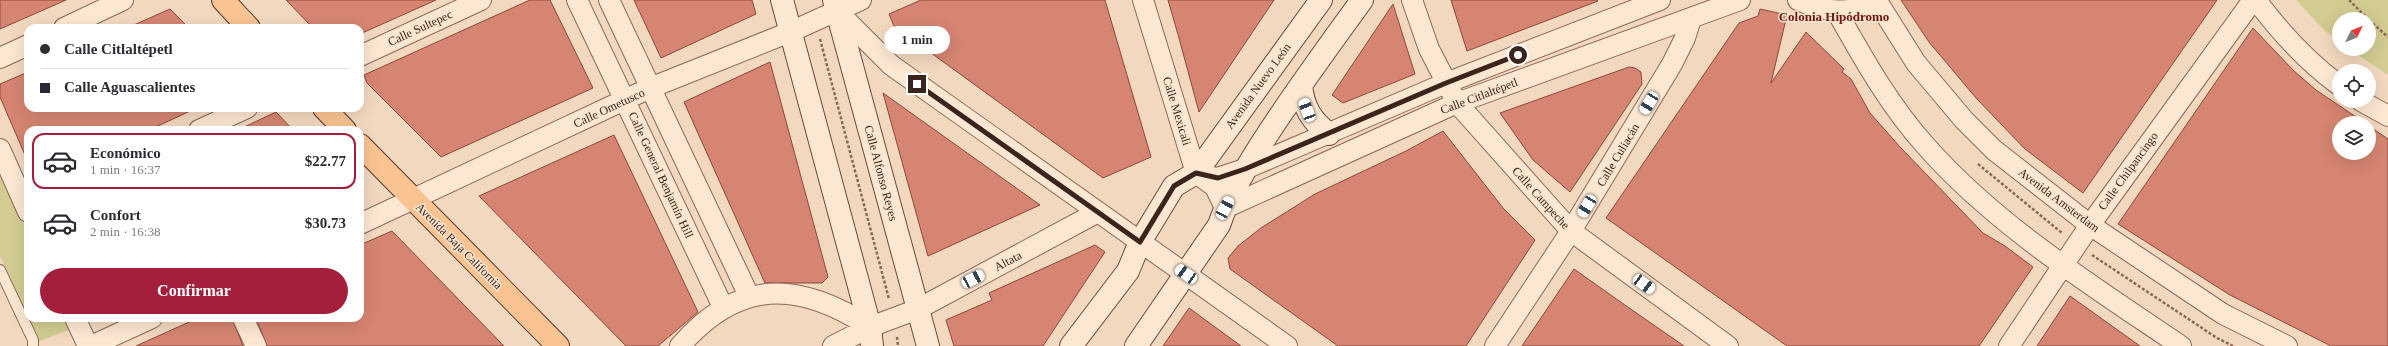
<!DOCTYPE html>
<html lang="es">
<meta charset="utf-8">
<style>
body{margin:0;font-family:"Times New Roman",serif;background:#f7f7f7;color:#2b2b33;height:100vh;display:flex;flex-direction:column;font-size:15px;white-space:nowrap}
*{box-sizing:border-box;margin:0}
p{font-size:13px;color:#7c7c81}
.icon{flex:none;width:22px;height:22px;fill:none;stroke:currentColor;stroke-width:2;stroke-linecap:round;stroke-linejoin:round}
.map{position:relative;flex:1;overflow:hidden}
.panel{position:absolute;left:24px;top:126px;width:340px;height:196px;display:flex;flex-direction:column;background:#fff;border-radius:12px;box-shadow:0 4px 16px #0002}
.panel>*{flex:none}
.banner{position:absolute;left:24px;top:24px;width:340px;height:88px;border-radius:12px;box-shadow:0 4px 16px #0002;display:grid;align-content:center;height:88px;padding:0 16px;background:#fff}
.needle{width:26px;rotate:47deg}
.tools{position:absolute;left:2332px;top:12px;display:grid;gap:8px}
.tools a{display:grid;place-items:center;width:44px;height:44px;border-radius:50%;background:#fff;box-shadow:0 4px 16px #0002;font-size:20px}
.end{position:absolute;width:18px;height:18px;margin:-9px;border:5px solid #3b241b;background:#fff;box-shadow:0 0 0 2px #fff}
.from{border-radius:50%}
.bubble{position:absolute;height:28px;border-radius:14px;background:#fff;box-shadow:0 4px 16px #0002;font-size:13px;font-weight:700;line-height:28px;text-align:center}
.car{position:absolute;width:12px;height:24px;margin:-12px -6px;border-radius:5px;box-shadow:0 0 3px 1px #0007;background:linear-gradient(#fff 24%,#345 0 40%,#fff 0 76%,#345 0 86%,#fff 0)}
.banner b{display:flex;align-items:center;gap:14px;height:38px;font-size:15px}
.banner b+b{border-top:1px solid #e1e1e2}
.banner i{width:10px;height:10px;background:#2b2b33}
ul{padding:7px 0 0;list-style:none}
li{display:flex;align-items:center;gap:12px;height:56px;margin:0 8px 6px;padding:0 8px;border:2px solid transparent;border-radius:12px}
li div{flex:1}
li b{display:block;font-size:15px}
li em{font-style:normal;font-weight:700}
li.on{border-color:#a31f3c}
li>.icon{width:36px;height:36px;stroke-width:1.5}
.cta{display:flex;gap:8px;margin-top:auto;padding:8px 16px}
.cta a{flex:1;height:46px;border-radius:24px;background:#a31f3c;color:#fff;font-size:16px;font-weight:700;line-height:46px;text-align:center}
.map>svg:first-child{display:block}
.green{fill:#d2cc92}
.building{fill:#d58571;stroke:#8f4838}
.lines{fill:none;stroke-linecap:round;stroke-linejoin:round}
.service-casing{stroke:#8d6755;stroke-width:12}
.minor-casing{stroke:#8d6755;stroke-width:22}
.secondary-casing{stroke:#6f4839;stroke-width:24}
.primary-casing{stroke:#5a362a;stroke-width:24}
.path{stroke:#8d6755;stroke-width:2.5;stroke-dasharray:3 2;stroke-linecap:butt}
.service{stroke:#fce7d3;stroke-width:10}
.minor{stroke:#fce7d3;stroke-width:20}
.secondary{stroke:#fce7d3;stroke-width:22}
.primary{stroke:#fac492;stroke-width:22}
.route{stroke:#3b241b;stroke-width:5}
.labels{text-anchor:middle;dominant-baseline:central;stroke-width:3;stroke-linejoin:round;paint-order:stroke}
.street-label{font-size:12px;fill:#3b241b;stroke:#f9e4cf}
.neighbourhood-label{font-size:13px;font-weight:bold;fill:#6c1616;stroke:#f9e4cf}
</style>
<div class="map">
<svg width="2388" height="346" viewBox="0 0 2388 346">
<rect width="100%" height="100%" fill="#f2d8bf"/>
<path class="green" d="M2296 0H2388V75L2349 49H2369V19H2339V41L2325 31Z
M0 170 28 232V318H66L71 329 38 342 0 256Z"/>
<path class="building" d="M0 0H66L0 29Z
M286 0H436L360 34V28H313Z
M530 0H550L593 88 441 157 367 83 364 75Z
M634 0H752L756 14 661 58Z
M921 0H1105L1151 157 1103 178 894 26 889 14Z
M1168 0H1274L1199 112 1179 38Z
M1451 0H1597L1598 1 1467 51Z
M1901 0H2217L2083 193 2025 149 1976 98 1929 42Z
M1393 4 1415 74 1343 103 1332 95Z
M170 9 189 28H127Z
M1760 9 1787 15 1771 83 1806 32 1844 69 1842 72 1851 79 1870 113 1901 148 1983 233 2005 246 2033 267 1979 346H1787L1606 218 1739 23 1758 16Z
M2253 28 2294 71 2316 90 2365 123H2339V153H2369V126L2388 139V346H2331L2230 295 2118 224Z
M770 62 828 277 822 283H765L684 102Z
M1629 67 1635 68 1641 72 1642 84 1570 192 1533 160 1500 113Z
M28 72V108H197L149 130H28V162L0 97V84Z
M883 93 991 170 1040 205 928 256Z
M276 112 293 130H238Z
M1443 131 1503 208 1535 240 1466 346H1338L1230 269 1228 258 1238 246 1261 228 1315 194 1406 151Z
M614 135 698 312 658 346H626L479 196Z
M392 231 504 346H267L256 318H360V245Z
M1095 245 1105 252 1043 346H954L946 320 992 300 989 293Z
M1574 269 1622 303 1684 346H1522Z
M2070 296 2140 346H2037Z
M1189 308 1241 346H1163Z
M198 318H232L243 346H136Z"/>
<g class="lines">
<g class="service-casing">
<path id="service" d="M0 270 33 340V346"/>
</g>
<g class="minor-casing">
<path id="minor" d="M577 0 723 307
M609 0 749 296
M1143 0 1196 173
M1412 0 1429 49 1457 103 1571 231 1728 346
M1798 0C1825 13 1851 15 1878 0
M2256 0C2280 32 2306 61 2339 85
M1877 1 1916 63 1964 120 1994 150 2090 225 2223 314 2287 346
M837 11 891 65 1287 346
M1837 12C1863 58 1889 105 1925 145 1995 225 2094 287 2181 346
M64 28 123 0
M360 56 481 0
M0 58 28 45
M2361 101 2388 116
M199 130 247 108
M0 149 28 212
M1196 173 1215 187 1225 208 1457 103 1740 0
M1198 174 1217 178 1245 169 1446 83 1660 0
M360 224 650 88 790 32 861 0
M75 318 88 346
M243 318 256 346
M91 346 152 318
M680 346C738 279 798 280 870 327
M833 346 870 327 918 309 1098 212
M1495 346 1571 231 1672 64 1685 38 1691 19
M2009 346 2090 225 2253 0"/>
</g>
<g class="secondary-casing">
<path id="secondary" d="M782 0 870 327 872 346
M834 0 928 346
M1301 85C1303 106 1311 121 1329 134
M1071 346 1128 271 1140 242 1174 186 1196 173 1321 0
M1136 346 1219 225C1231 190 1251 160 1271 129 1300 85 1331 43 1362 0"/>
</g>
<g class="primary-casing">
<path id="primary" d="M223 0 249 28
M324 108 345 130
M360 145 558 346"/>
</g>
<path class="path" d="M2349 0 2368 19
M2369 20 2388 37
M820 39 889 299
M1978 164 2062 233
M2092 255 2217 338 2233 346
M897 337 898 346"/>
<use href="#service" class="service"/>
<use href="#minor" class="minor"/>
<use href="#secondary" class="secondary"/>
<use href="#primary" class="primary"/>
</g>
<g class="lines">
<path class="route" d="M917 84 1140 242 1174 186 1196 173 1218 178 1245 169 1446 83 1518 55"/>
</g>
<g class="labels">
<g class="street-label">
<text transform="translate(420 28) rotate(-25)">Calle Sultepec</text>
<text transform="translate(1258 86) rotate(-54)">Avenida Nuevo León</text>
<text transform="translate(1479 96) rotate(-21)">Calle Citlaltépetl</text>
<text transform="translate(609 108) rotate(-25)">Calle Ometusco</text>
<text transform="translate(1177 111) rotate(73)">Calle Mexicali</text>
<text transform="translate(1618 155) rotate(-59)">Calle Culiacán</text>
<text transform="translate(2128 171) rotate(-54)">Calle Chilpancingo</text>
<text transform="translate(881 173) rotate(75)">Calle Alfonso Reyes</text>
<text transform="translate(661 175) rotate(65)">Calle General Benjamín Hill</text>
<text transform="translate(1541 198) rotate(48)">Calle Campeche</text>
<text transform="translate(2059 200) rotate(37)">Avenida Amsterdam</text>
<text transform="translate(459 246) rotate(45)">Avenida Baja California</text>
<text transform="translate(1008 261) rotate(-28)">Altata</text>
</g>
<g class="neighbourhood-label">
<text x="1834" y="16">Colonia Hipódromo</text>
</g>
</g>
</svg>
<div class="tools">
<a><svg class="needle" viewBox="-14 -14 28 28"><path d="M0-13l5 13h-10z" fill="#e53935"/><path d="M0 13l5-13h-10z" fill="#7c7c81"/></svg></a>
<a><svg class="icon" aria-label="locate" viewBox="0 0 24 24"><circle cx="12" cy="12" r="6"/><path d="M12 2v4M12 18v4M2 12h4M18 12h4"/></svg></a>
<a><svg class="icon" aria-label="layers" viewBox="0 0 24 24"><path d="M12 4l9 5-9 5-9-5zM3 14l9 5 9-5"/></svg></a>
</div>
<i class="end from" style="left:1518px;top:55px"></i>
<i class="end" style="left:917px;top:84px"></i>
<div class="bubble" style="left:884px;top:26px;width:66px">1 min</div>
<i class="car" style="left:1649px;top:103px;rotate:211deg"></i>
<i class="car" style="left:1307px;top:110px;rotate:339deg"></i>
<i class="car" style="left:1587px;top:206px;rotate:211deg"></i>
<i class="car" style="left:1225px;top:208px;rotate:28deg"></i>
<i class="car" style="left:1186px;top:274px;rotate:305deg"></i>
<i class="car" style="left:973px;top:279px;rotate:62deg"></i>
<i class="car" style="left:1644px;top:284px;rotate:126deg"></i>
<div class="banner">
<b><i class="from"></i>Calle Citlaltépetl</b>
<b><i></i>Calle Aguascalientes</b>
</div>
<section class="panel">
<ul>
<li class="on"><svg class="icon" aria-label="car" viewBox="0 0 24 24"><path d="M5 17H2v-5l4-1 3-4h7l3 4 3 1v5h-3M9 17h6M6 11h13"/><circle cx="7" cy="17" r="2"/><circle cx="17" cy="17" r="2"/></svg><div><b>Económico</b><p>1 min · 16:37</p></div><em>$22.77</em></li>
<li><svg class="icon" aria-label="car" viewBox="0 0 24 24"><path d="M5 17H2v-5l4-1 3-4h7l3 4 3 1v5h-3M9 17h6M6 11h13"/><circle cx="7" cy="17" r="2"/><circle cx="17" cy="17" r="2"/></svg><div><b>Confort</b><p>2 min · 16:38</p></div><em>$30.73</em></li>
</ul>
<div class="cta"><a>Confirmar</a></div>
</section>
</div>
